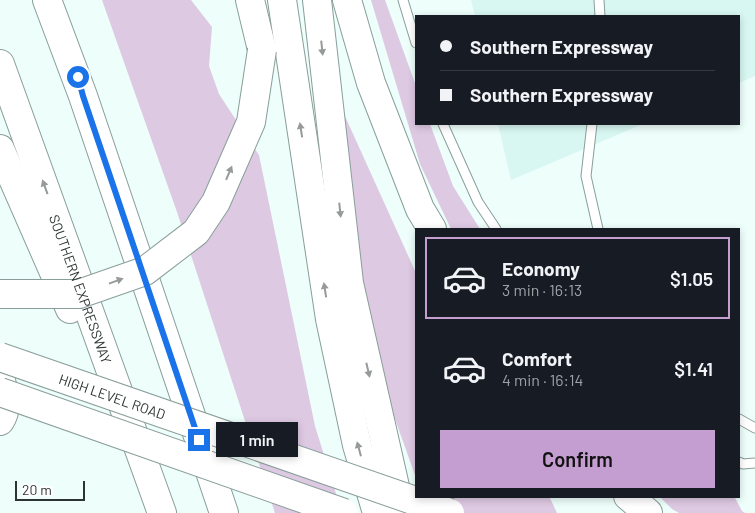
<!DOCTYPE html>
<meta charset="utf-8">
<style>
body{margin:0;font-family:Barlow,sans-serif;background:#242831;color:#f1f3f6;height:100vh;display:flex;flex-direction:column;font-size:19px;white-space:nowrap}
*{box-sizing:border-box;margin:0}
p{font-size:16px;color:#9ea1a6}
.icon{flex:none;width:28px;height:28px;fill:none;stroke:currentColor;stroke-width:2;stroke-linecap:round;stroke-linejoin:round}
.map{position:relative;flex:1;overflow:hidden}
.side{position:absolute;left:415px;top:228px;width:325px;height:270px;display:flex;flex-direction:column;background:#171b24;border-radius:0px;box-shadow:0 2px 8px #0003}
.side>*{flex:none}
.top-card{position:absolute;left:415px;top:15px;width:325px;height:110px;border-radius:0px;box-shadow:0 2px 8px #0003;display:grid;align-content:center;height:110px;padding:0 25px;background:#171b24}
.scale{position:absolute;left:15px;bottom:12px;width:70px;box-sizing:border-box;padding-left:5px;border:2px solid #2c3433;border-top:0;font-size:14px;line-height:18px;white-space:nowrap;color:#2c3433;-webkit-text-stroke:4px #fff;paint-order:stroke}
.end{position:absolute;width:22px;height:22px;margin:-11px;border:6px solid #1a73e8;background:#fff;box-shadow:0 0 0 2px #fff}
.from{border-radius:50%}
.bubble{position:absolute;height:35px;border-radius:0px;background:#171b24;box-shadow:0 2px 8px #0003;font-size:16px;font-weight:600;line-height:35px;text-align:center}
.top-card b{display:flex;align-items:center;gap:18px;height:48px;font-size:19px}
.top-card b+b{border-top:1px solid #363941}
.top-card i{width:12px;height:12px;background:#f1f3f6}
ul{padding:9px 0 0;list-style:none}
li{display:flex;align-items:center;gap:15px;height:82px;margin:0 10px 8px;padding:0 15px;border:2px solid transparent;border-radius:0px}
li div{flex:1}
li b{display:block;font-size:19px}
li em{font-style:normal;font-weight:600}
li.selected{border-color:#c59ed1}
li>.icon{width:45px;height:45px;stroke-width:1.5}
.button{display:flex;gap:10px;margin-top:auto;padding:10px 25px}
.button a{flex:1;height:58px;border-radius:0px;background:#c59ed1;color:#111;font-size:20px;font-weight:600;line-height:58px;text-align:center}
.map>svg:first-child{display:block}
.built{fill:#d8f7f2}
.green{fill:#dec9e3}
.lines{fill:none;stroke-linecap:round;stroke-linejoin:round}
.service-casing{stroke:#899e9a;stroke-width:11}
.trunk-casing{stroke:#899e9a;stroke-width:30}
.motorway-casing{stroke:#899e9a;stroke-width:30}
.service{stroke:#fff;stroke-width:9}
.trunk{stroke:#fff;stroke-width:28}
.motorway{stroke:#fff;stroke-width:28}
.trunk-bridge-casing{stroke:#899e9a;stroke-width:30;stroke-linecap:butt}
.motorway-bridge-casing{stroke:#899e9a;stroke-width:30;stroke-linecap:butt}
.trunk-bridge{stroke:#fff;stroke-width:28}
.motorway-bridge{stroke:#fff;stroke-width:28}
.oneway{fill:#969a99}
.route{stroke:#1a73e8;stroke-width:6}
.labels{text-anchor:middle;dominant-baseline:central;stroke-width:4;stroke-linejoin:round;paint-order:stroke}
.street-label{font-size:14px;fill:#2c3433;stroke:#fff}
</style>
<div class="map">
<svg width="755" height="513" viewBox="0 0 755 513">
<rect width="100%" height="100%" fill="#edfefb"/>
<path class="built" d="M471 0H755V76L739 83V16H475Z
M498 124H643L511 180Z"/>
<path class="green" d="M102 0H191L212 27 209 66 219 94 259 155 315 426 342 513H275L177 212Z
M371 0H385L416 86V124H430L453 186 480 229H451L420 164Z
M325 72 416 273V478L390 405 339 213Z
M423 496H549L557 513H429Z
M659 496H734L742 511 745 513H679L672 509Z"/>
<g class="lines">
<g class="service-casing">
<path id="service" d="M403 0 416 43
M599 0 600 16
M443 124 478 202 496 229
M592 124 586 176 598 229
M739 419 755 428
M739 462 743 464 755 463"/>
</g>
<g class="trunk-casing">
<path id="trunk" d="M0 377C4 392 9 407 0 421"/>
</g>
<g class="motorway-casing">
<g id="motorway">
<path d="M47 0 83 96 224 513"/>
<path d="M250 0 262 50"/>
<path d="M282 0 330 319 357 445 377 513"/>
<path d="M317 0 349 283 401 513"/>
<path d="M347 0 371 83 420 209 432 229"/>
<path id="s1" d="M0 64 162 513"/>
<path d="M0 149 70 309"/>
<path d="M628 496 648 513"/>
</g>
</g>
<use href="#service" class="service"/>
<use href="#trunk" class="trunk"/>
<use href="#motorway" class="motorway"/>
<g class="trunk-bridge-casing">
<g id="trunk-bridge">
<path id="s2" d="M0 357 450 513"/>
<path d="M0 392 344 513"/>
</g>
</g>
<g class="motorway-bridge-casing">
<path id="motorway-bridge" d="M0 294H79L145 271 196 232 216 202 251 122 262 50"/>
</g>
<use href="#trunk-bridge" class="trunk-bridge"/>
<use href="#motorway-bridge" class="motorway-bridge"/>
</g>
<defs><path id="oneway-solid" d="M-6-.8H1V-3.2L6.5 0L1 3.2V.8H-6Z" transform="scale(1.25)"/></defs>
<g class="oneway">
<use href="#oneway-solid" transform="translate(322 48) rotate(84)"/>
<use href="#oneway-solid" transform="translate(301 130) rotate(-99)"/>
<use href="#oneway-solid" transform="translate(229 173) rotate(-67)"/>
<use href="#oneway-solid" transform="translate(45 187) rotate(-110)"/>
<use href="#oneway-solid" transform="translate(340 210) rotate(84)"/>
<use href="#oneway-solid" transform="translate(116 281) rotate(-20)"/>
<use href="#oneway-solid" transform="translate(325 290) rotate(-99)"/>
<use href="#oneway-solid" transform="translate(368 370) rotate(77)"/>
<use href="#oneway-solid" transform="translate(359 449) rotate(-105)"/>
</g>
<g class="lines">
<path class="route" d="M78 77 83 96 199 440"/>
</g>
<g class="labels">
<g class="street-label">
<text stroke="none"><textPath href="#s1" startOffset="239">SOUTHERN EXPRESSWAY</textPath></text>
<text stroke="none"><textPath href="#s2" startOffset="119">HIGH LEVEL ROAD</textPath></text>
</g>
</g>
</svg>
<div class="scale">20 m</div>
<i class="end from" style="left:78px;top:77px"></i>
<i class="end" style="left:199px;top:440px"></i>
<div class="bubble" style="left:216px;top:422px;width:82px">1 min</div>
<div class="top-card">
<b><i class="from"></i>Southern Expressway</b>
<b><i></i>Southern Expressway</b>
</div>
<section class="side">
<ul>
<li class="selected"><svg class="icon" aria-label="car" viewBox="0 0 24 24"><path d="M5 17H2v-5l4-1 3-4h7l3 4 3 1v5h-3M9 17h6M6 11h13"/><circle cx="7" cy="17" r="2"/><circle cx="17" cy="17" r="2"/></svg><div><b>Economy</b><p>3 min · 16:13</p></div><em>$1.05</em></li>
<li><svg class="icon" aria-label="car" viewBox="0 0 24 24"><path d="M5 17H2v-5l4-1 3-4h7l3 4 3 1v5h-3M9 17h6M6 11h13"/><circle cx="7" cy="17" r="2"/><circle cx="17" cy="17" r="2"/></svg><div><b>Comfort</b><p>4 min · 16:14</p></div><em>$1.41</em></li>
</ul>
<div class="button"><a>Confirm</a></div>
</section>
</div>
